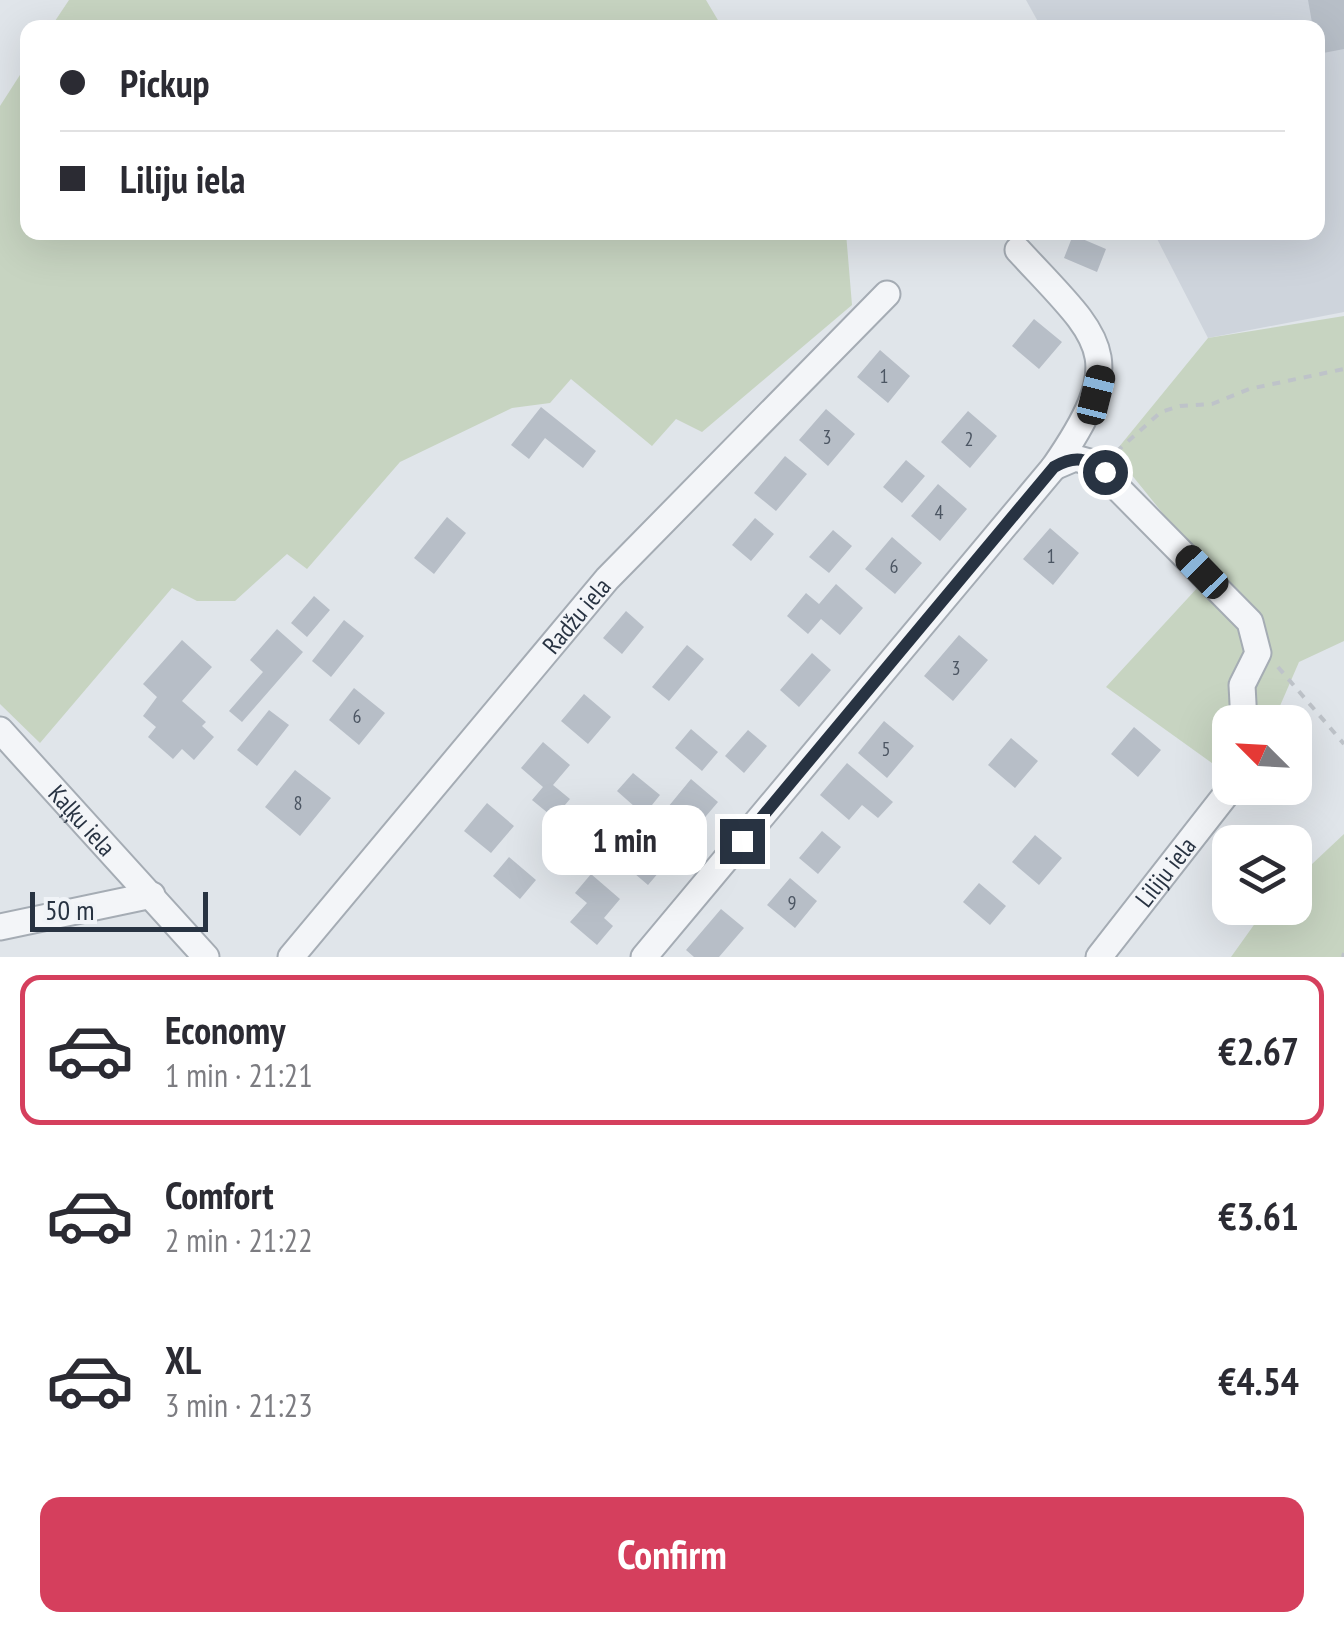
<!DOCTYPE html>
<meta charset="utf-8">
<style>
body{margin:0;font-family:"PT Sans Narrow",sans-serif;background:#f2f2f3;color:#2b2b33;height:100vh;display:flex;flex-direction:column;font-size:38px;white-space:nowrap}
*{box-sizing:border-box;margin:0}
p{font-size:32px;color:#7c7c81}
.icon{flex:none;width:55px;height:55px;fill:none;stroke:currentColor;stroke-width:2;stroke-linecap:round;stroke-linejoin:round}
.map{position:relative;height:957px;overflow:hidden}
.details{display:flex;flex-direction:column;background:#fff;flex:1}
.details>*{flex:none}
.guide{position:absolute;left:20px;top:20px;width:1305px;height:220px;border-radius:20px;box-shadow:0 10px 40px #0002;display:grid;align-content:center;height:220px;padding:0 40px;background:#fff}
.needle{width:65px;rotate:294deg}
.fabs{position:absolute;left:1212px;top:705px;display:grid;gap:20px}
.fabs a{display:grid;place-items:center;width:100px;height:100px;border-radius:20px;background:#fff;box-shadow:0 10px 40px #0002;font-size:50px}
.scale{position:absolute;left:30px;bottom:25px;width:178px;box-sizing:border-box;padding-left:10px;border:5px solid #283342;border-top:0;font-size:28px;line-height:35px;white-space:nowrap;color:#283342;-webkit-text-stroke:8px #f0f3f7;paint-order:stroke}
.end{position:absolute;width:45px;height:45px;margin:-22px;border:12px solid #283342;background:#fff;box-shadow:0 0 0 5px #fff}
.from{border-radius:50%}
.bubble{position:absolute;height:70px;border-radius:20px;background:#fff;box-shadow:0 10px 40px #0002;font-size:32px;font-weight:600;line-height:70px;text-align:center}
.car{position:absolute;width:30px;height:60px;margin:-30px -15px;border-radius:12px;box-shadow:0 0 8px 2px #0007;background:linear-gradient(#222 24%,#8ab4d8 0 40%,#222 0 76%,#8ab4d8 0 86%,#222 0)}
.guide b{display:flex;align-items:center;gap:35px;height:95px;font-size:38px}
.guide b+b{border-top:2px solid #e1e1e2}
.guide i{width:25px;height:25px;background:#2b2b33}
ul{padding:18px 0 0;list-style:none}
li{display:flex;align-items:center;gap:30px;height:150px;margin:0 20px 15px;padding:0 20px;border:5px solid transparent;border-radius:20px}
li div{flex:1}
li b{display:block;font-size:38px}
li em{font-style:normal;font-weight:600}
li.current{border-color:#d53f5d}
li>.icon{width:90px;height:90px;stroke-width:1.5}
.button{display:flex;gap:20px;margin-top:auto;padding:20px 40px}
.button a{flex:1;height:115px;border-radius:20px;background:#d53f5d;color:#fff;font-size:40px;font-weight:600;line-height:115px;text-align:center}
.map>svg:first-child{display:block}
.built{fill:#ced4dc}
.green{fill:#c7d4c1}
.building{fill:#b7bec7}
.lines{fill:none;stroke-linecap:round;stroke-linejoin:round}
.minor-casing{stroke:#a5acb4;stroke-width:29}
.path{stroke:#bec3c9;stroke-width:4;stroke-dasharray:8 8;stroke-linecap:butt}
.minor{stroke:#f3f5f8;stroke-width:25}
.route{stroke:#283342;stroke-width:12}
.labels{text-anchor:middle;dominant-baseline:central;stroke-width:10;stroke-linejoin:round;paint-order:stroke}
.number-label{font-size:20px;fill:#4c5663}
.street-label{font-size:25px;fill:#283342;stroke:#f0f3f7}
</style>
<div class="map">
<svg width="1344" height="957" viewBox="0 0 1344 957">
<rect width="100%" height="100%" fill="#e0e5ea"/>
<path class="built" d="M1026 0H1344V312L1208 338 1154 233 1318 232V28L1041 27Z"/>
<path class="green" d="M69 0H706L722 27H51Z
M27 64 28 232 846 233 852 305 702 432 676 419 652 446 571 379 550 403 512 408 400 462 307 569 287 554 235 601H197L172 588 40 743 0 704V106Z
M1344 316V641L1299 662 1273 722H1230V776L1106 687 1211 573 1114 453 1208 338Z
M1344 834V957H1231L1266 908H1295V880Z"/>
<path class="building" d="M1308 0H1344V49L1318 54V28H1313Z
M1073 235 1106 249 1097 272 1064 258Z
M1034 319 1062 342 1039 369 1012 346Z
M880 350 910 376 888 403 857 377Z
M541 407 596 451 583 468 545 438 529 459 511 445Z
M826 409 855 434 828 466 799 440Z
M968 411 997 436 970 468 941 442Z
M785 456 807 474 776 511 754 493Z
M906 460 925 476 902 503 883 487Z
M938 484 967 509 940 541 911 516Z
M447 517 466 533 434 574 414 558Z
M755 518 774 534 751 561 732 545Z
M1050 528 1079 553 1053 585 1023 559Z
M833 530 852 546 829 573 809 557Z
M892 537 922 563 895 594 865 569Z
M836 584 863 608 840 635 821 619 808 634 787 616 806 593 819 604Z
M314 596 330 610 307 637 291 623Z
M626 611 644 627 622 654 603 638Z
M344 620 364 636 331 677 312 661Z
M277 629 303 652 242 722 229 711 263 672 250 660Z
M959 635 988 660 953 701 924 676Z
M182 640 212 667 182 701 206 722 202 726 214 737 194 760 182 749 173 759 148 737 156 727 143 716 157 697 143 684Z
M687 645 704 659 669 701 652 687Z
M812 653 831 670 799 707 780 690Z
M354 688 385 713 359 745 329 720Z
M584 694 611 717 588 744 561 721Z
M269 710 289 725 257 766 237 750Z
M884 721 914 746 887 778 858 753Z
M1134 727 1161 750 1138 777 1111 754Z
M691 729 718 752 702 771 675 748Z
M748 730 767 746 744 773 725 756Z
M1011 738 1038 761 1015 788 988 765Z
M543 742 570 765 553 785 570 799 554 818 532 800 543 787 521 768Z
M847 763 893 802 878 818 862 805 849 820 820 795Z
M295 770 331 798 300 836 265 807Z
M633 773 660 795 644 815 617 791Z
M691 779 718 802 695 829 668 807Z
M487 803 514 826 491 853 464 831Z
M574 827 601 850 585 869 558 846Z
M822 831 841 847 818 874 799 858Z
M644 835 671 858 648 885 621 862Z
M1035 835 1062 858 1039 885 1012 862Z
M509 857 536 880 520 899 493 876Z
M591 874 620 899 604 918 613 926 597 945 570 922 587 903 575 893Z
M790 878 817 901 795 928 767 905Z
M979 883 1006 906 990 925 963 902Z
M721 909 744 928 719 957H694L686 950Z"/>
<g class="lines">
<g class="minor-casing">
<g id="minor">
<path d="M1054 467 1075 458 1093 463 1250 622 1258 653 1242 685 1244 722"/>
<path id="s1" d="M0 730 206 957"/>
<path d="M0 927 152 895"/>
<path id="s2" d="M291 957 607 579 887 294"/>
<path d="M644 957 1054 467C1132 354 1101 340 1018 250"/>
<path id="s3" d="M1099 957 1231 788"/>
</g>
</g>
<path class="path" d="M1116 452 1161 412 1180 406 1212 404 1249 389 1344 369
M1278 667 1344 744
M1343 957 1344 953"/>
<use href="#minor" class="minor"/>
</g>
<g class="lines">
<path class="route" d="M742 841 1054 467C1075 455 1087 458 1105 472"/>
</g>
<g class="labels">
<g class="number-label">
<text x="884" y="376">1</text>
<text x="827" y="437">3</text>
<text x="969" y="439">2</text>
<text x="939" y="512">4</text>
<text x="1051" y="556">1</text>
<text x="894" y="566">6</text>
<text x="956" y="668">3</text>
<text x="357" y="716">6</text>
<text x="886" y="749">5</text>
<text x="298" y="803">8</text>
<text x="792" y="903">9</text>
</g>
<g class="street-label">
<text stroke="none"><textPath href="#s2" startOffset="445">Radžu iela</textPath></text>
<text stroke="none"><textPath href="#s1" startOffset="122">Kaļķu iela</textPath></text>
<text stroke="none"><textPath href="#s3" startOffset="108">Liliju iela</textPath></text>
</g>
</g>
</svg>
<div class="fabs">
<a><svg class="needle" viewBox="-14 -14 28 28"><path d="M0-13l5 13h-10z" fill="#e53935"/><path d="M0 13l5-13h-10z" fill="#7c7c81"/></svg></a>
<a><svg class="icon" aria-label="layers" viewBox="0 0 24 24"><path d="M12 4l9 5-9 5-9-5zM3 14l9 5 9-5"/></svg></a>
</div>
<div class="scale">50 m</div>
<i class="end from" style="left:1105px;top:472px"></i>
<i class="end" style="left:742px;top:841px"></i>
<div class="bubble" style="left:542px;top:805px;width:165px">1 min</div>
<i class="car" style="left:1096px;top:395px;rotate:14deg"></i>
<i class="car" style="left:1202px;top:572px;rotate:316deg"></i>
<div class="guide">
<b><i class="from"></i>Pickup</b>
<b><i></i>Liliju iela</b>
</div>
</div>
<section class="details">
<ul>
<li class="current"><svg class="icon" aria-label="car" viewBox="0 0 24 24"><path d="M5 17H2v-5l4-1 3-4h7l3 4 3 1v5h-3M9 17h6M6 11h13"/><circle cx="7" cy="17" r="2"/><circle cx="17" cy="17" r="2"/></svg><div><b>Economy</b><p>1 min · 21:21</p></div><em>€2.67</em></li>
<li><svg class="icon" aria-label="car" viewBox="0 0 24 24"><path d="M5 17H2v-5l4-1 3-4h7l3 4 3 1v5h-3M9 17h6M6 11h13"/><circle cx="7" cy="17" r="2"/><circle cx="17" cy="17" r="2"/></svg><div><b>Comfort</b><p>2 min · 21:22</p></div><em>€3.61</em></li>
<li><svg class="icon" aria-label="car" viewBox="0 0 24 24"><path d="M5 17H2v-5l4-1 3-4h7l3 4 3 1v5h-3M9 17h6M6 11h13"/><circle cx="7" cy="17" r="2"/><circle cx="17" cy="17" r="2"/></svg><div><b>XL</b><p>3 min · 21:23</p></div><em>€4.54</em></li>
</ul>
<div class="button"><a>Confirm</a></div>
</section>
